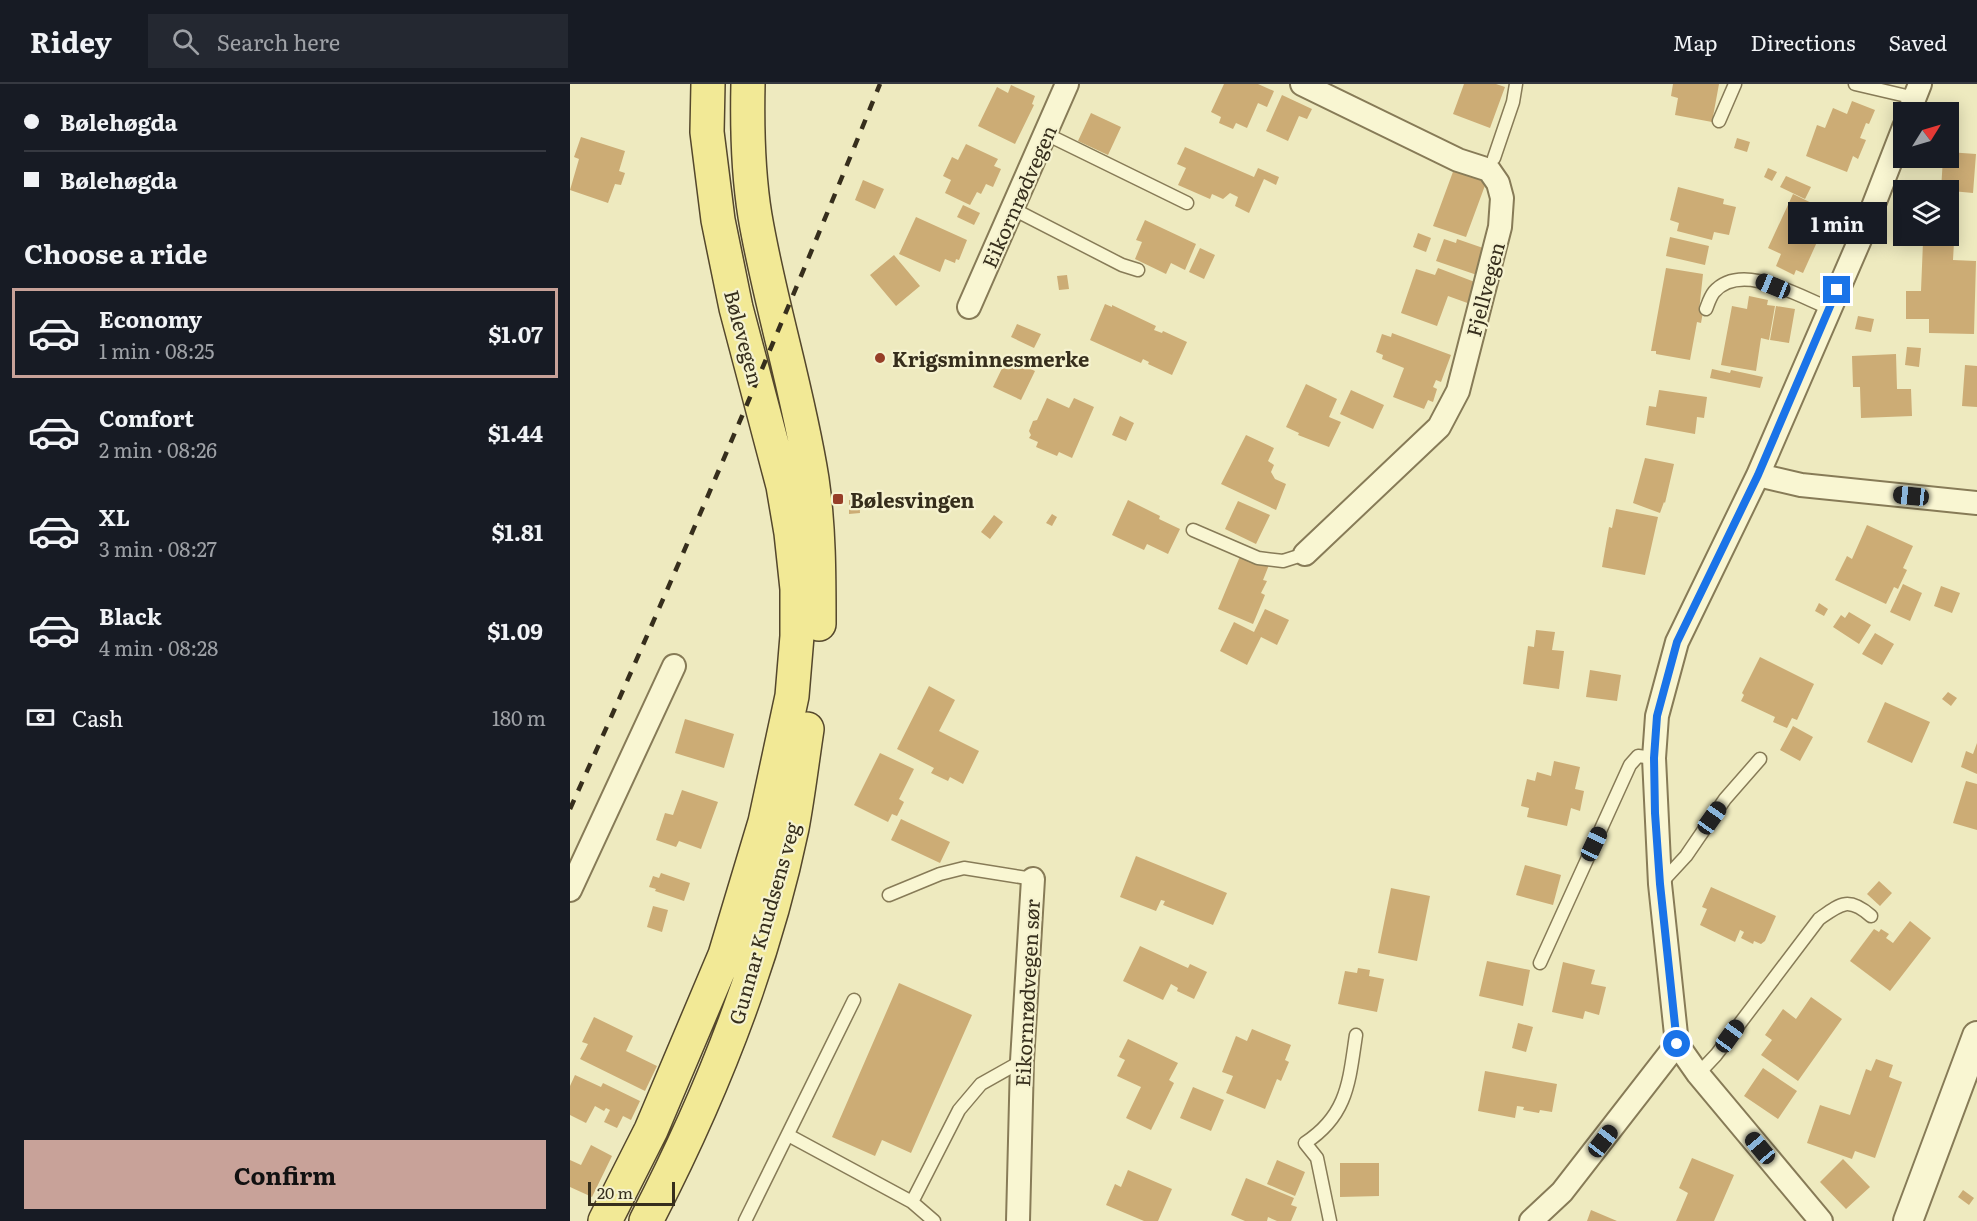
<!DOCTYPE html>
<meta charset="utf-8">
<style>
body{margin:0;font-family:Literata,serif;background:#242831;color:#f1f3f6;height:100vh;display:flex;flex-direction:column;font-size:22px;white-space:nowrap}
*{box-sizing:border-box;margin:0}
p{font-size:20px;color:#9ea1a6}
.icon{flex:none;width:33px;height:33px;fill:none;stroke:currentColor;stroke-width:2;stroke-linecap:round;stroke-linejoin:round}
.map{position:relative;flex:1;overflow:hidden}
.details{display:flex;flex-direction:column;background:#171b24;width:570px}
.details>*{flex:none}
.top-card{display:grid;align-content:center;height:132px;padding:0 24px;background:#171b24}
.needle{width:39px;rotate:53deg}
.controls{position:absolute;left:1323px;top:18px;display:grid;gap:12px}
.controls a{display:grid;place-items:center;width:66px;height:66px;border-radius:0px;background:#171b24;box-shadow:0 3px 15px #0003;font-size:30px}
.scale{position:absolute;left:18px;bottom:15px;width:87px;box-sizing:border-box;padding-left:6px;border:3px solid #362e1c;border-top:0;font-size:16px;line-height:21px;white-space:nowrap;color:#362e1c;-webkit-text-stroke:4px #f5f2cf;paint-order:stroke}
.end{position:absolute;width:27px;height:27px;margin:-14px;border:8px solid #1a73e8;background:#fff;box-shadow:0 0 0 3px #fff}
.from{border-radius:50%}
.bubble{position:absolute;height:42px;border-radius:0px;background:#171b24;box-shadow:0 3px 15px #0003;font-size:20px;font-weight:700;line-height:42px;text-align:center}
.car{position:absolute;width:18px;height:36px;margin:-18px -9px;border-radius:8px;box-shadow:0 0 4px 2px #0007;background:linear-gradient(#222 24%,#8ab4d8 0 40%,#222 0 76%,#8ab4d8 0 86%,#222 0)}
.top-card b{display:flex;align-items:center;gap:21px;height:57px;font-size:22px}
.top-card b+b{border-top:2px solid #363941}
.top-card i{width:15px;height:15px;background:#f1f3f6}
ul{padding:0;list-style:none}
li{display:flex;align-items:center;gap:18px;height:90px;margin:0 12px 9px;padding:0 12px;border:3px solid transparent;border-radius:0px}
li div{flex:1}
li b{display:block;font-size:22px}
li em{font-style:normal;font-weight:700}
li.on{border-color:#c8a299}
li>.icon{width:54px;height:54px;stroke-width:1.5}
h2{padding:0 24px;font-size:27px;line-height:72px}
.pay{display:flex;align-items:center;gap:15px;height:66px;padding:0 24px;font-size:22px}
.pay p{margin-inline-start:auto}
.action{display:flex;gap:12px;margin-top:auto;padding:12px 24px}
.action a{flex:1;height:69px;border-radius:0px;background:#c8a299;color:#111;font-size:24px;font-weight:700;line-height:69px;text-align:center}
header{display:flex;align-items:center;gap:36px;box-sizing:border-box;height:84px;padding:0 30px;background:#171b24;border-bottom:2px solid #363941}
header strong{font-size:28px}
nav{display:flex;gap:33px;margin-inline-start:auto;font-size:21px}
.search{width:420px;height:54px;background:#242831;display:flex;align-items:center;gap:15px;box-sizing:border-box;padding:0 21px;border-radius:0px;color:#9ea1a6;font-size:22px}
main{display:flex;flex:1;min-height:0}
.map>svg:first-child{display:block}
.building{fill:#ccac75}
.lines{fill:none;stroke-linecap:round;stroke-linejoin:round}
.service-casing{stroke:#877b57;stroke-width:15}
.minor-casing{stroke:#877b57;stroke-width:26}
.tertiary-casing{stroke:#877b57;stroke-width:32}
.primary-casing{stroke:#54472c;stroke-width:36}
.service{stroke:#f9f6d2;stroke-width:12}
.minor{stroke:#f9f6d2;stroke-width:22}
.tertiary{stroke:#f9f6d2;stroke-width:28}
.primary{stroke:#f2e996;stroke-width:33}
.rail{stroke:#362e1c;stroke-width:4.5;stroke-dasharray:10 10;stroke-linecap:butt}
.route{stroke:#1a73e8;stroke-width:8}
.poi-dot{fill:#963e27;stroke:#f5f2cf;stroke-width:2}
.labels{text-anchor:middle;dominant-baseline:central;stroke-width:4.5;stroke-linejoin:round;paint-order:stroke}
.street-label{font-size:20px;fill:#362e1c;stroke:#f5f2cf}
.poi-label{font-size:20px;font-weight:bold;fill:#362e1c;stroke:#f5f2cf;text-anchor:start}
</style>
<header>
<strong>Ridey</strong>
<div class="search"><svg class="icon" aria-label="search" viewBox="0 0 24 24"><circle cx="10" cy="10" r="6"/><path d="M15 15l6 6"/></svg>Search here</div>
<nav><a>Map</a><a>Directions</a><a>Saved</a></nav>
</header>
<main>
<section class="details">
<div class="top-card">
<b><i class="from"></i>Bølehøgda</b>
<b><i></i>Bølehøgda</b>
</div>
<h2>Choose a ride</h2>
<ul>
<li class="on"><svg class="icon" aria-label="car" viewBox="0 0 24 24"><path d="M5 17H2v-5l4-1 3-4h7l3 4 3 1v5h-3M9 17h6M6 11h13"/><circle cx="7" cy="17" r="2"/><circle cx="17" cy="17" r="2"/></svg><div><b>Economy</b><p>1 min · 08:25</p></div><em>$1.07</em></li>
<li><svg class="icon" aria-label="car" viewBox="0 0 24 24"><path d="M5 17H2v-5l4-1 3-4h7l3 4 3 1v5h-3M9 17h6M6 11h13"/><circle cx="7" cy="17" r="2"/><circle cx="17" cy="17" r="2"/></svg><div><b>Comfort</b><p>2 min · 08:26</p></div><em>$1.44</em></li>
<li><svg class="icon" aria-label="car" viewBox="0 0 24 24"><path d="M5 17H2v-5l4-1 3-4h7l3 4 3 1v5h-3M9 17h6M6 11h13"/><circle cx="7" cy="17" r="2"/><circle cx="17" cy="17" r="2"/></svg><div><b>XL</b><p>3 min · 08:27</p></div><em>$1.81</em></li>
<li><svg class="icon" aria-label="car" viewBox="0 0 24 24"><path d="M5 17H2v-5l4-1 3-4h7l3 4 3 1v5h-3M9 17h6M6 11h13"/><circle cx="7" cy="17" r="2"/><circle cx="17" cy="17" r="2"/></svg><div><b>Black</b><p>4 min · 08:28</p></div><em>$1.09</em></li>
</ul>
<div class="pay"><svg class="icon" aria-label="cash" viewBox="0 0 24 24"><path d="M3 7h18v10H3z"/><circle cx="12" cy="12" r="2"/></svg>Cash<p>180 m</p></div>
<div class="action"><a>Confirm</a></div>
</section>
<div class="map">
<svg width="1407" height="1137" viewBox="0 0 1407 1137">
<rect width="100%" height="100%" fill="#eeeabf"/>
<path class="building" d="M654 0H688L704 7 697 23 688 19 677 44 666 39 663 45 649 39 651 33 641 28Z
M894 0H926L935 3 920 44 883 30Z
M1103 0H1149L1142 38 1105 31 1108 14 1101 12Z
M441 1 465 12 462 20 464 21 445 60 408 42 427 3 438 9Z
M712 11 742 25 737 35 729 32 718 57 696 47Z
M1282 17 1305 26 1299 40 1296 39 1290 54 1296 56 1288 75 1283 72 1277 88 1236 72 1247 41 1255 44 1263 24 1277 30Z
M521 29 551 43 538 71 508 57Z
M11 53 55 67 49 87 55 89 51 101 45 100 38 119 0 106 9 75 4 73Z
M1167 54 1180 58 1177 68 1164 64Z
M396 60 428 75 424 82 431 85 423 103 416 100 411 110 407 108 400 121 375 109 381 96 373 92 382 73 388 76Z
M615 63 684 93 688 84 709 93 706 101 694 95 679 129 665 122 668 113 660 109 653 115 642 110 640 115 608 101 616 84 607 80Z
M1378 68 1406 70 1403 109 1371 106 1373 74H1378Z
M1198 84 1207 88 1202 97 1194 93Z
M884 85 917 96 896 153 863 142Z
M1216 92 1241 103 1235 115 1210 103Z
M293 96 314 105 305 125 285 116Z
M1108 103 1154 115 1153 120 1166 123 1159 151 1144 148 1142 156 1107 147 1109 139 1100 136Z
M1223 110 1254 125 1241 155 1247 158 1233 189 1226 186 1224 191 1206 182 1211 170 1198 164Z
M1264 119 1282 127 1268 157 1251 149Z
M393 121 410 129 404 141 387 133Z
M346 133 397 156 389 176 386 175 385 179 375 175 370 188 329 170Z
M575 136 626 160 615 186 601 179 596 190 565 175 572 158 566 156Z
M848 149 861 154 856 168 843 163Z
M1100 153 1139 162 1135 181 1096 172Z
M874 155 886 159 887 155 916 165 907 191 866 177Z
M1353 158H1384L1383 176 1406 177 1404 250 1359 249V235H1336V207H1351Z
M630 164 645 171 634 195 619 188Z
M324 171 350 202 326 222 300 191Z
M868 184 910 200 903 221 878 212 867 242 831 229 846 185 865 191Z
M1096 184 1133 190 1129 227 1133 228 1131 239 1127 238 1120 276 1086 270V267H1081Z
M497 191 499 205 489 206 487 192Z
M1179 212 1198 216 1197 221 1205 222 1199 256 1191 254 1186 287 1151 281 1162 222 1177 225Z
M535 220 542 223V221L586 242 584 246 592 249 593 247 617 258 602 291 578 280 579 278 573 275 571 279 520 256Z
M1206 222 1225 225 1219 259 1200 256Z
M1288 232 1304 235 1301 248 1285 245Z
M447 240 471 250 464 264 441 253Z
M822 249 881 271 871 298 866 296 863 303 867 305 863 318 858 316 854 325 823 313 834 284 812 275 813 271 806 268 812 250 821 253Z
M1337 263 1351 264 1349 283 1335 281Z
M1326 270 1327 305H1341L1342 332 1291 334 1290 303H1283L1282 272Z
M437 274 465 287 451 316 423 303Z
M1395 281 1407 282V323L1392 322Z
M1142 285 1160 289 1161 286 1193 293 1190 304 1140 294Z
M736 300 767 315 759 333 771 338 759 363 728 351 729 349 716 343Z
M781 306 814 321 803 345 770 330Z
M1089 306 1137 313 1134 334 1127 333 1125 350 1076 341 1079 322 1086 323Z
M477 314 499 324 504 314 524 323 502 374 489 368 487 372 466 363 468 358 459 354 461 351 459 347 463 337 467 336Z
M550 332 564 339 556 357 542 351Z
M676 351 704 364 698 377 704 381 701 388 705 395 716 400 706 426 651 400Z
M1075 374 1104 380 1095 419 1094 418 1090 429 1063 419Z
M289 415 290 429 279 430V416Z
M558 416 590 432 589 435 610 445 598 470 577 460 574 466 542 451Z
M668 417 700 431 686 460 655 445Z
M1046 425 1088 433 1075 491 1032 483 1039 443 1042 444Z
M482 430 487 433 482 442 476 439Z
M424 431 433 438 420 455 411 448Z
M1297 441 1343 462 1333 484 1337 486 1328 505 1324 503 1316 520 1265 496 1277 472 1282 475Z
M671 470 699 481 693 496 697 497 691 509 695 511 683 540 648 525Z
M1333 500 1352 509 1340 537 1320 528Z
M1371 502 1390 509 1382 529 1364 522Z
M1249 519 1258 525 1254 532 1245 527Z
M695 525 719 536 707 561 691 553 677 581 650 567 664 538 684 548Z
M1279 528 1301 541 1289 560 1263 543 1271 531 1275 534Z
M966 546 985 548 982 566 994 567 989 605 953 600 958 562 964 563Z
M1305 549 1324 560 1312 581 1292 570Z
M1190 573 1244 600 1227 636 1222 634 1217 644 1203 638 1205 633 1171 617 1174 611 1172 609Z
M1020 586 1051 591 1047 617 1016 613Z
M359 602 385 616 369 647 409 667 393 700 380 693 378 697 361 689 364 684 327 665Z
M1378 608 1387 614 1381 622 1372 615Z
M1315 618 1360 638 1342 679 1297 658Z
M115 635 164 650 154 684 105 669Z
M1223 642 1243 653 1230 677 1210 666Z
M1407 659V690L1391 683 1396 667 1403 670Z
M310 669 344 685 329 715 334 718 327 732 322 730 318 738 284 721Z
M984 677 1010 683 1005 705 1014 707 1010 727 1001 724 997 742 957 733 959 724 951 722 957 695 965 697 967 688 981 692Z
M1396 697 1407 700V746L1383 739Z
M112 706 148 718 131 765 109 757 106 763 86 756 95 729 103 731Z
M331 735 380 758 370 779 321 756Z
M566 772 657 809 643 841 593 821 595 817 591 816 586 827 550 813Z
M955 781 991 791 983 821 946 811Z
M91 789 120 799 114 817 85 807 86 805 79 803 83 792 89 794Z
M1309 797 1322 809 1310 822 1297 810Z
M1141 803 1206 832 1195 857 1191 860 1184 857 1183 860 1171 854 1174 848 1170 846 1165 858 1130 841 1137 825 1132 823Z
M821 804 860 812 847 877 808 869Z
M83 822 98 826 92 848 77 843Z
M1340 837 1361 854 1320 907 1280 877 1304 845 1309 848 1311 845 1319 850 1316 854 1323 859Z
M570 862 618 884 620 880 637 888 624 915 607 907 608 904 601 900 593 916 553 897Z
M917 877 960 886 953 922 909 912Z
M993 878 1025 886 1021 900 1036 903 1029 931 1015 927 1013 935 982 928Z
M788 884 800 886 799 892 814 895 807 928 768 920 775 887 787 889Z
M329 899 402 931 341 1069 312 1056 305 1072 262 1053Z
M1241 913 1272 935 1228 997 1191 971 1202 956 1195 951 1213 925 1226 935Z
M24 933 63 952 56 967 87 982 75 1007 10 975 18 960 12 958Z
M948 939 963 943 956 968 942 964Z
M682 945 721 961 715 976 719 978 711 997 707 995 695 1025 656 1009 663 992 652 988 666 952 677 957Z
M558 955 608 979 599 996 604 999 581 1046 556 1034 571 1003 547 992 555 976 549 973Z
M1306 975 1323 981 1319 993 1332 998 1305 1074 1285 1067 1282 1075 1237 1059 1250 1021 1280 1031 1296 985 1301 987Z
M1193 984 1227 1007 1208 1035 1174 1012Z
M915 987 987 1000 982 1028 970 1026 969 1029 953 1026 954 1023 947 1022 945 1034 908 1027Z
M5 991 31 1003 33 999 70 1017 61 1036 53 1032 47 1044 34 1038 40 1026 36 1024 34 1027 25 1022 16 1039 0 1031V1002Z
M623 1003 654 1016 641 1047 610 1034Z
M21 1061 42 1072 22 1113 0 1103V1076L11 1081Z
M1122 1074 1164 1091 1144 1137H1106L1118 1109 1109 1104Z
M1273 1075 1300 1103 1276 1125 1250 1098Z
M707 1076 735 1088 725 1112 697 1100Z
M770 1079H809V1112L770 1113Z
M558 1086 602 1105 588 1137H574L536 1121 545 1100 551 1103Z
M676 1094 724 1114 721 1121 727 1123 721 1137H707L698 1133 697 1137H675L661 1131Z
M1393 1106 1404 1114 1399 1121 1388 1113Z
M1021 1126 1047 1137H1017Z"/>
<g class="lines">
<g class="service-casing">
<path id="service" d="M1285 0 1345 14
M1149 37 1165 0
M476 50 617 119
M924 74 943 18 946 0
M443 125 552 181 568 186
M1136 225C1138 220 1140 213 1144 208 1171 177 1228 212 1259 224
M623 446 688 474 713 477 735 470
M1091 799 1116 772 1155 715 1190 675
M319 811 370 790 394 784 463 795
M970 879 1060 681 1068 672 1084 674
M1128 990 1146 971 1249 835C1270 820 1278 812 1301 832
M218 1051 342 1118 364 1137
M342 1118 389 1026 411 1000 452 977
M175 1137 284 916
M760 1137 747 1074 735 1059C778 1031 779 997 786 951"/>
</g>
<g class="minor-casing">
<path id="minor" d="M732 0 888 76 919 86 928 99 932 114 930 143 888 307 869 343 735 470
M1339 28 1350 0
M399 223 497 0
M1188 391 1231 401 1407 419
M0 806 104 582
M448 1137 452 977 463 795
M961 1137 992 1108 1107 960
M1251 1137 1128 990 1107 960 1090 800 1084 674 1087 632 1107 558 1188 391 1292 151 1334 43"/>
</g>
<g class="tertiary-casing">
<path id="tertiary" d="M1338 1137 1407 952"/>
</g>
<g class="primary-casing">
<path id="primary" d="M178 0C177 44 178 89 185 132 200 220 228 306 242 395 249 443 249 491 249 540
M35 1137 81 1046 155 871 195 738 222 612 227 552V505L221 449 213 402 166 224 148 136 137 48 138 0
M76 1137C141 1012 193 883 222 744 228 712 232 678 237 645"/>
</g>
<use href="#service" class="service"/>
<use href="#minor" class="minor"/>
<use href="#tertiary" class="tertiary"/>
<use href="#primary" class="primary"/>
<path class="rail" d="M0 725C108 485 211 244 310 0"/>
</g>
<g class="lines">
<path class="route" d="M1107 960 1090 800 1085 729 1084 674 1087 632 1107 558 1188 391 1267 206"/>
</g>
<g class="poi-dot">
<circle cx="310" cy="274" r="6"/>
<rect x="262" y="409" width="12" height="12" rx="3"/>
</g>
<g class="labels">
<g class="street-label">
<text transform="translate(448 112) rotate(-66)">Eikornrødvegen</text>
<text transform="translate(914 205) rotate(-75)">Fjellvegen</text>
<text transform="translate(175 253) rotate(75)">Bølevegen</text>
<text transform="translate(193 839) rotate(-74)">Gunnar Knudsens veg</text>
<text transform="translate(456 909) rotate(-87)">Eikornrødvegen sør</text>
</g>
<g class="poi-label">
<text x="322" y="274">Krigsminnesmerke</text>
<text x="280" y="415">Bølesvingen</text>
</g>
</g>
</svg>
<div class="controls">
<a><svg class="needle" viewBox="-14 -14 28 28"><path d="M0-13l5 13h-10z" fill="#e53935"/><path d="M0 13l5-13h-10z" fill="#9ea1a6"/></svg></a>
<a><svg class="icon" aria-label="layers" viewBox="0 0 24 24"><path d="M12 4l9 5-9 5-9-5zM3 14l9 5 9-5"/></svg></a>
</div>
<div class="scale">20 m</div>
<i class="end from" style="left:1107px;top:960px"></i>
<i class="end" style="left:1267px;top:206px"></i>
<div class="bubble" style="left:1218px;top:118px;width:99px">1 min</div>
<i class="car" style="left:1203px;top:202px;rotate:292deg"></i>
<i class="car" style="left:1341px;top:412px;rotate:276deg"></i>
<i class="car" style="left:1142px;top:734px;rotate:35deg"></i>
<i class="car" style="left:1024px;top:760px;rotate:25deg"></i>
<i class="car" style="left:1160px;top:952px;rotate:36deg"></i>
<i class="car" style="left:1033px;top:1057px;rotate:38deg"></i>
<i class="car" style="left:1190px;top:1064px;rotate:320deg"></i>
</div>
</main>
